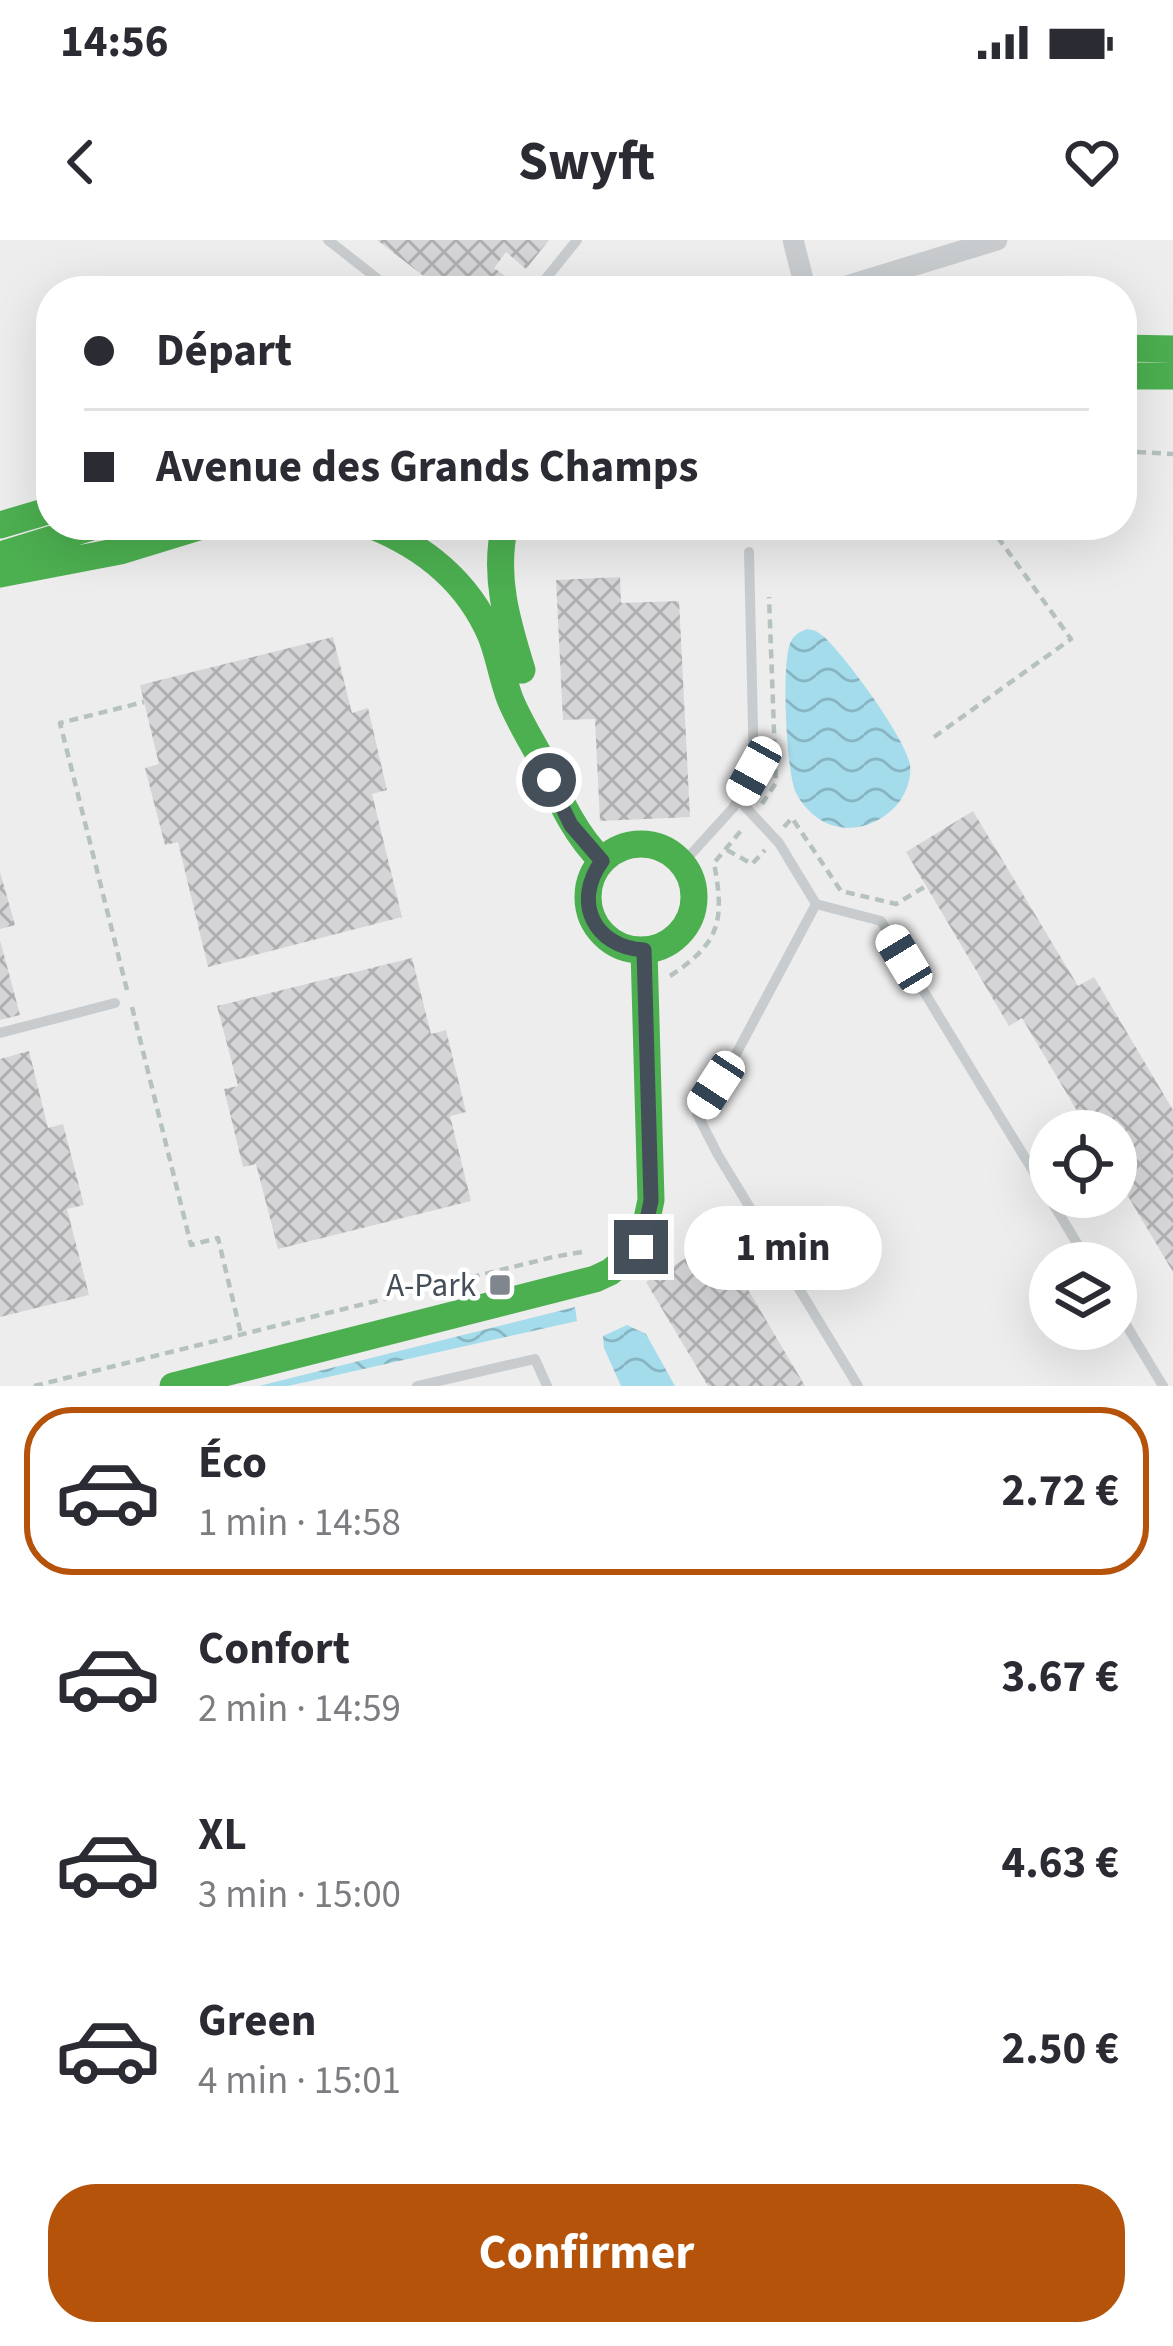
<!DOCTYPE html>
<html lang="fr">
<meta charset="utf-8">
<style>
body{margin:0;font-family:"Source Sans 3",sans-serif;background:#f7f7f7;color:#2b2b33;height:100vh;display:flex;flex-direction:column;font-size:45px;white-space:nowrap}
*{box-sizing:border-box;margin:0}
p{font-size:39px;color:#7c7c81}
.icon{flex:none;width:66px;height:66px;fill:none;stroke:currentColor;stroke-width:2;stroke-linecap:round;stroke-linejoin:round}
.map{position:relative;height:1146px;overflow:hidden}
.details{display:flex;flex-direction:column;background:#fff;flex:1}
.details>*{flex:none}
.hud{position:absolute;left:36px;top:36px;width:1101px;height:264px;border-radius:48px;box-shadow:0 12px 48px #0002;display:grid;align-content:center;height:264px;padding:0 48px;background:#fff}
.controls{position:absolute;left:1029px;top:870px;display:grid;gap:24px}
.controls a{display:grid;place-items:center;width:108px;height:108px;border-radius:50%;background:#fff;box-shadow:0 12px 48px #0002;font-size:60px}
.end{position:absolute;width:54px;height:54px;margin:-27px;border:15px solid #454f59;background:#fff;box-shadow:0 0 0 6px #fff}
.from{border-radius:50%}
.bubble{position:absolute;height:84px;border-radius:42px;background:#fff;box-shadow:0 12px 48px #0002;font-size:39px;font-weight:700;line-height:84px;text-align:center}
.car{position:absolute;width:36px;height:72px;margin:-36px -18px;border-radius:15px;box-shadow:0 0 9px 3px #0007;background:linear-gradient(#fff 24%,#345 0 40%,#fff 0 76%,#345 0 86%,#fff 0)}
.hud b{display:flex;align-items:center;gap:42px;height:114px;font-size:45px}
.hud b+b{border-top:3px solid #e1e1e2}
.hud i{width:30px;height:30px;background:#2b2b33}
ul{padding:21px 0 0;list-style:none}
li{display:flex;align-items:center;gap:36px;height:168px;margin:0 24px 18px;padding:0 24px;border:6px solid transparent;border-radius:48px}
li div{flex:1}
li b{display:block;font-size:45px}
li em{font-style:normal;font-weight:700}
li.on{border-color:#b45309}
li>.icon{width:108px;height:108px;stroke-width:1.5}
.button{display:flex;gap:24px;margin-top:auto;padding:24px 48px}
.button a{flex:1;height:138px;border-radius:48px;background:#b45309;color:#fff;font-size:48px;font-weight:700;line-height:138px;text-align:center}
.status{display:flex;justify-content:space-between;align-items:center;height:84px;padding:0 60px;background:#fff;direction:ltr}
.status svg{height:33px;fill:currentColor}
header{display:flex;justify-content:space-between;align-items:center;height:156px;padding:0 48px;background:#fff;font-size:54px;font-weight:700}
.map>svg:first-child{display:block}
.water{fill:url(#water-waves)}
.building{fill:url(#building-cross-hatch)}
.lines{fill:none;stroke-linecap:round;stroke-linejoin:round}
.path{stroke:#b6c2bf;stroke-width:4.5;stroke-dasharray:9 6;stroke-linecap:butt}
.lane{stroke:#c9ccce;stroke-width:10}
.street{stroke:#c9ccce;stroke-width:21}
.fast{stroke:#4caf50;stroke-width:27}
.route{stroke:#454f59;stroke-width:15}
.poi-dot{fill:#80868d;stroke:#fff;stroke-width:4.5}
.labels{text-anchor:middle;dominant-baseline:central;stroke-width:9;stroke-linejoin:round;paint-order:stroke}
.poi-label{font-size:33px;fill:#454f59;stroke:#fff;text-anchor:end}
</style>
<div class="status"><b>14:56</b><svg viewBox="0 0 49 12"><path d="M0 12V9h3v3zM5 12V6h3v6zM10 12V3h3v9zM15 12V0h3v12zM26 1h20v11H26zM47 4h2v5h-2z"/></svg></div>
<header><svg class="icon" aria-label="back" viewBox="0 0 24 24"><path d="M15 5l-7 7 7 7"/></svg>Swyft<svg class="icon" aria-label="heart" viewBox="0 0 24 24"><path d="M12 20l-8-8c-3-5 5-10 8-4 3-6 11-1 8 4z"/></svg></header>
<div class="map">
<svg width="1173" height="1146" viewBox="0 0 1173 1146">
<defs>
<pattern id="water-waves" width="16" height="10" patternUnits="userSpaceOnUse" patternTransform="scale(3)"><rect width="16" height="10" fill="#a5dcec"/><path d="M0 5q4-4 8 0t8 0" fill="none" stroke="#88b5c2"/></pattern>
<pattern id="building-cross-hatch" width="8" height="8" patternUnits="userSpaceOnUse" patternTransform="scale(3)"><rect width="8" height="8" fill="#d5d5d7"/><path d="M0 0l8 8M0 8l8-8" fill="none" stroke="#afafb1"/></pattern>
</defs>
<rect width="100%" height="100%" fill="#eeeded"/>
<path class="water" d="M807 389C817 391 815 390 823 396 844 414 907 500 910 525 912 539 905 557 895 567 863 599 818 594 796 553 786 532 782 430 789 407 792 396 797 393 807 389Z
M575 1067 577 1081 288 1146H259Z
M627 1085 646 1094 675 1146H621L604 1108 603 1096Z"/>
<path class="building" d="M377 0H549L526 29 506 12 494 28 508 38 498 51H443Z
M620 337 621 363 679 361 690 577 600 581 595 479 563 480 556 340Z
M333 397 352 473 368 468 387 550 372 554 402 677 208 727 178 602 165 605 145 528 159 524 140 445Z
M973 571 1078 746 1094 737 1173 870V1032L1116 936V891H1089L1022 778 1009 786 906 612Z
M0 632 15 685 0 689Z
M0 700 20 775 0 780Z
M412 718 431 794 446 790 466 872 450 876 471 961 278 1009 256 924 243 927 224 849 238 846 217 766Z
M29 811 48 888 63 884 84 965 67 969 89 1055 0 1077V819Z
M718 999 805 1146H708L646 1042Z"/>
<g class="lines">
<path class="path" d="M1122 211 1173 214
M934 497 1071 399 989 285
M762 564 776 543 769 357
M784 587 792 578 841 651 896 664 926 646
M727 610 752 624 765 610
M670 736C720 703 725 681 714 623L744 587
M127 750 60 483 144 462
M132 767 191 1005 218 998 241 1094
M34 1146 553 1017 582 1012 585 1016"/>
<path class="lane" d="M328 0 393 51
M536 51 577 0
M738 559 779 603 816 664 881 681 1089 1023
M682 624 733 568 754 531 749 312
M816 664 735 816 697 874 718 915 858 1146
M0 793 115 763
M1116 1068 1163 1146
M417 1146 535 1119 547 1146"/>
<path class="street" d="M793 0 806 51
M830 51 997 0"/>
<path class="fast" d="M1122 108 1173 109
M1122 136H1173
M0 285 51 270
M370 285C423 306 468 342 491 396 499 416 502 438 510 459 518 479 530 498 540 517 558 555 572 591 602 621
M505 285C493 335 507 382 522 430
M0 315 98 285
M0 334 120 311 205 285
M588 657a53 53 0 1 1 106 0a53 53 0 1 1-106 0Z
M173 1146 595 1039 610 1032 641 1007 651 960 644 710"/>
</g>
<g class="lines">
<path class="route" d="M549 540 571 585 602 621C572 662 594 707 644 710L651 961 641 1007"/>
</g>
<rect class="poi-dot" x="488" y="1033" width="24" height="24" rx="6"/>
<g class="labels">
<g class="poi-label">
<text x="476" y="1045">A-Park</text>
</g>
</g>
</svg>
<div class="controls">
<a><svg class="icon" aria-label="locate" viewBox="0 0 24 24"><circle cx="12" cy="12" r="6"/><path d="M12 2v4M12 18v4M2 12h4M18 12h4"/></svg></a>
<a><svg class="icon" aria-label="layers" viewBox="0 0 24 24"><path d="M12 4l9 5-9 5-9-5zM3 14l9 5 9-5"/></svg></a>
</div>
<i class="end from" style="left:549px;top:540px"></i>
<i class="end" style="left:641px;top:1007px"></i>
<div class="bubble" style="left:684px;top:966px;width:198px">1 min</div>
<i class="car" style="left:754px;top:531px;rotate:209deg"></i>
<i class="car" style="left:904px;top:719px;rotate:329deg"></i>
<i class="car" style="left:716px;top:845px;rotate:213deg"></i>
<div class="hud">
<b><i class="from"></i>Départ</b>
<b><i></i>Avenue des Grands Champs</b>
</div>
</div>
<section class="details">
<ul>
<li class="on"><svg class="icon" aria-label="car" viewBox="0 0 24 24"><path d="M5 17H2v-5l4-1 3-4h7l3 4 3 1v5h-3M9 17h6M6 11h13"/><circle cx="7" cy="17" r="2"/><circle cx="17" cy="17" r="2"/></svg><div><b>Éco</b><p>1 min · 14:58</p></div><em>2.72 €</em></li>
<li><svg class="icon" aria-label="car" viewBox="0 0 24 24"><path d="M5 17H2v-5l4-1 3-4h7l3 4 3 1v5h-3M9 17h6M6 11h13"/><circle cx="7" cy="17" r="2"/><circle cx="17" cy="17" r="2"/></svg><div><b>Confort</b><p>2 min · 14:59</p></div><em>3.67 €</em></li>
<li><svg class="icon" aria-label="car" viewBox="0 0 24 24"><path d="M5 17H2v-5l4-1 3-4h7l3 4 3 1v5h-3M9 17h6M6 11h13"/><circle cx="7" cy="17" r="2"/><circle cx="17" cy="17" r="2"/></svg><div><b>XL</b><p>3 min · 15:00</p></div><em>4.63 €</em></li>
<li><svg class="icon" aria-label="car" viewBox="0 0 24 24"><path d="M5 17H2v-5l4-1 3-4h7l3 4 3 1v5h-3M9 17h6M6 11h13"/><circle cx="7" cy="17" r="2"/><circle cx="17" cy="17" r="2"/></svg><div><b>Green</b><p>4 min · 15:01</p></div><em>2.50 €</em></li>
</ul>
<div class="button"><a>Confirmer</a></div>
</section>
